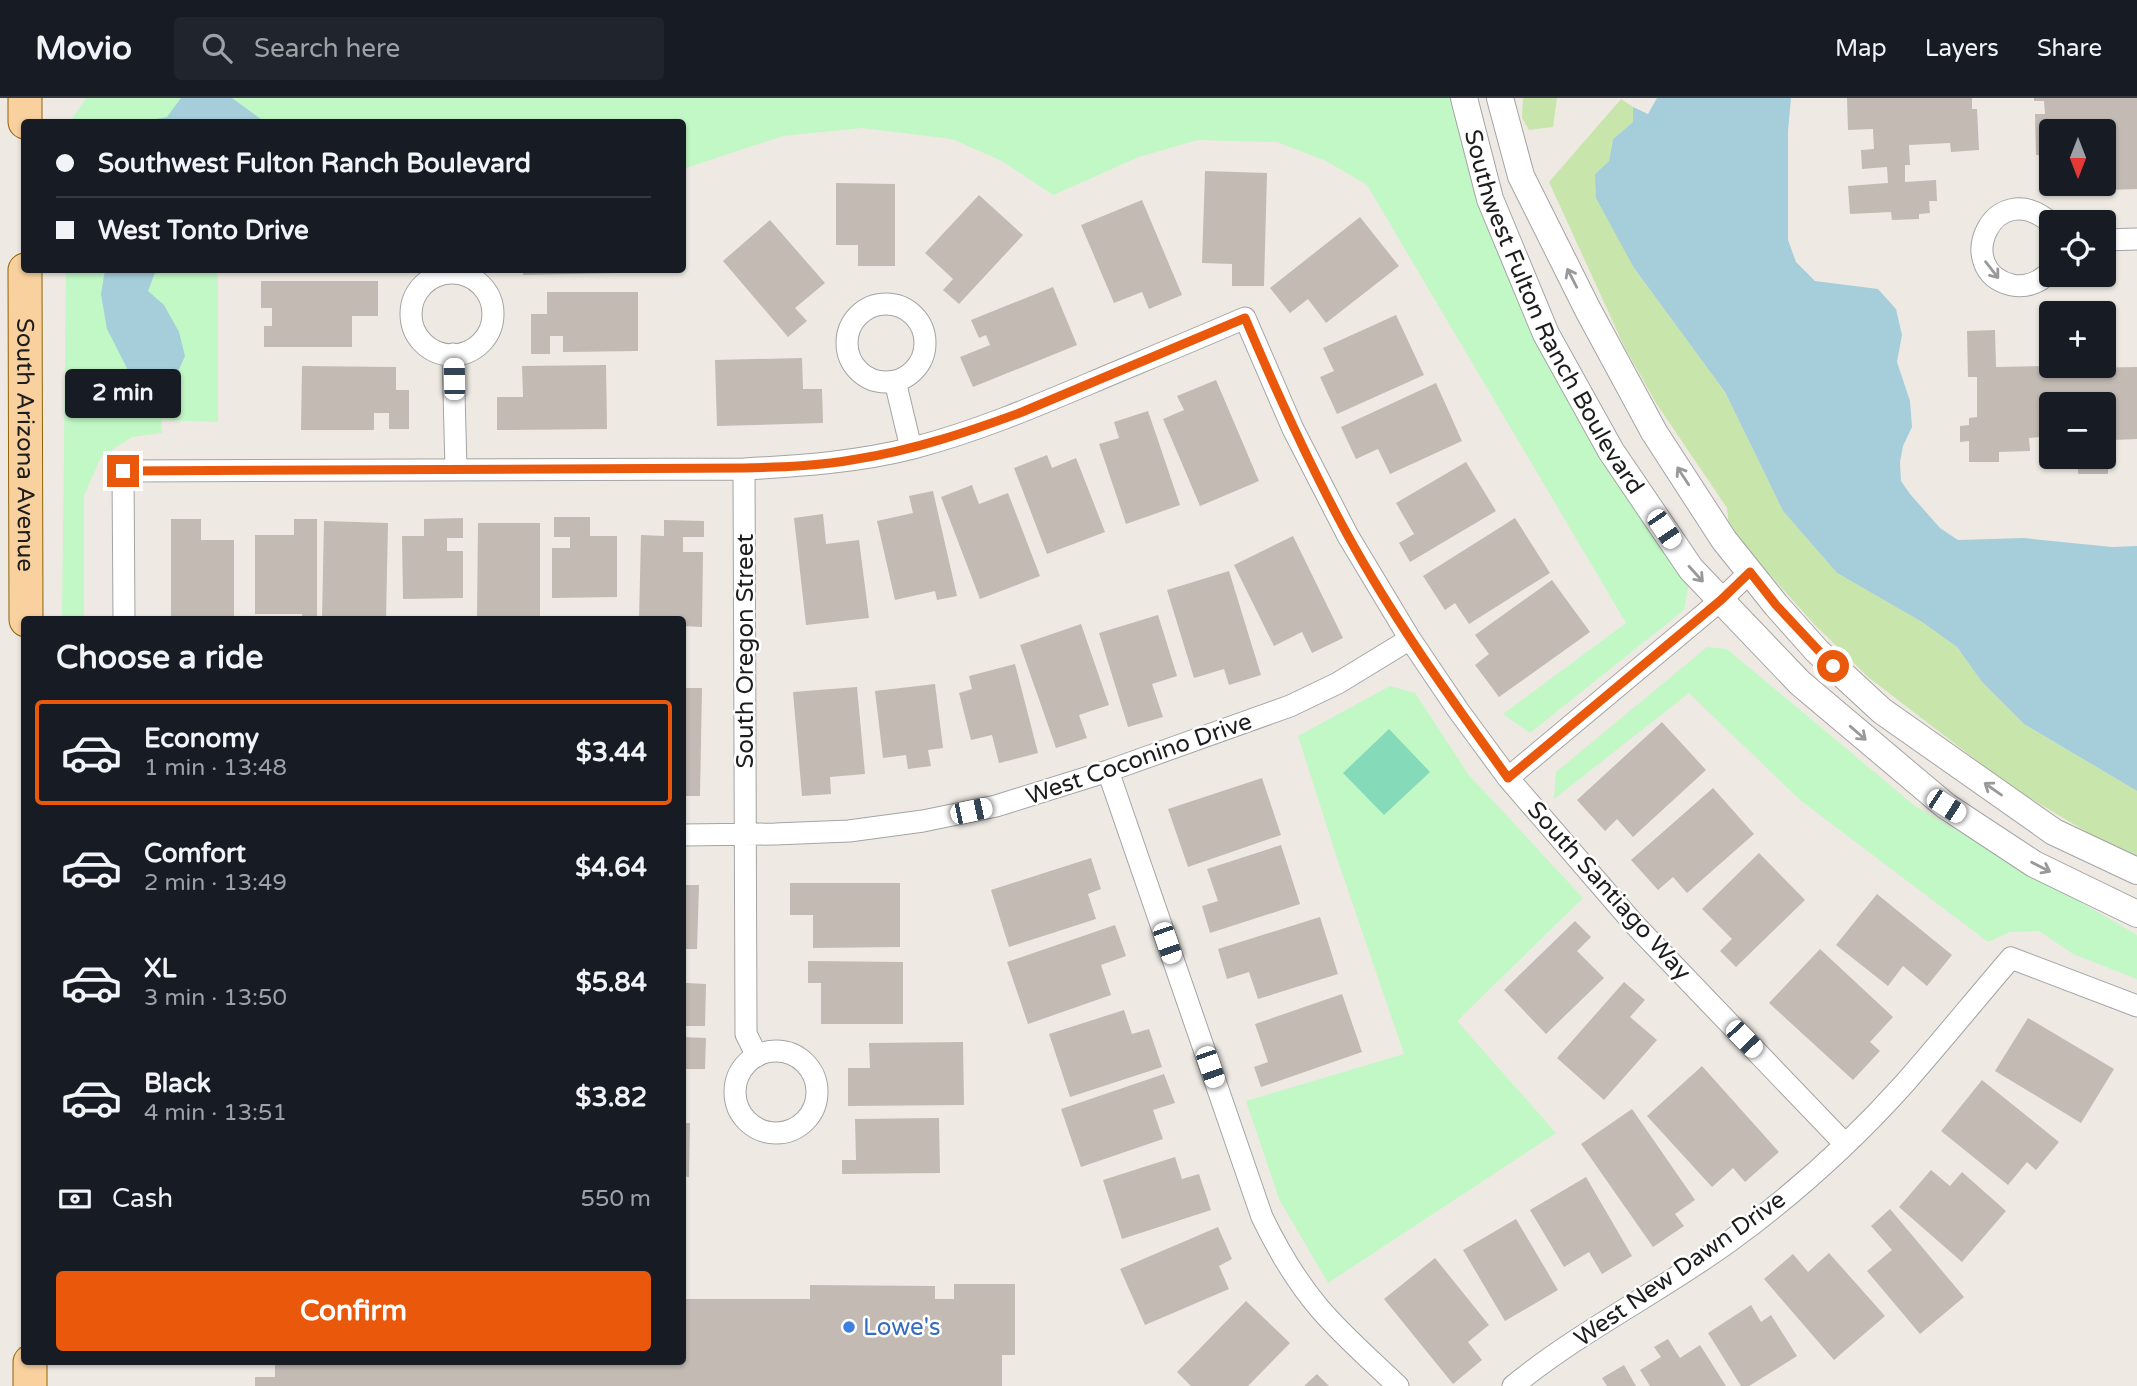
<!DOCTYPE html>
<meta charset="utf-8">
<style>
body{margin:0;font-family:"Varela Round",sans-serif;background:#20242c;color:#f1f3f6;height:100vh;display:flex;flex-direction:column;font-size:26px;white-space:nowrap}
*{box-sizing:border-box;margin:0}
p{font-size:23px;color:#9ea1a6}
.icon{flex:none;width:38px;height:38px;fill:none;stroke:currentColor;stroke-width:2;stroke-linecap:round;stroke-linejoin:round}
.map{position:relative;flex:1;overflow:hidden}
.drawer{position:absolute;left:21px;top:518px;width:665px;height:749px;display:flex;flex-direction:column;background:#171b24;border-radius:7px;box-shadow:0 2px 5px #0004}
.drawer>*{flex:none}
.top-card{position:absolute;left:21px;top:21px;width:665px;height:154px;border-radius:7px;box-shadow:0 2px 5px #0004;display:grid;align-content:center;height:154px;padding:0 35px;background:#171b24}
.needle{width:46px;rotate:180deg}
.fabs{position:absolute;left:2039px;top:21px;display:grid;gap:14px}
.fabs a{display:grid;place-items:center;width:77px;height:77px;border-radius:7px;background:#171b24;box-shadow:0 2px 5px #0004;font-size:35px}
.end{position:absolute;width:32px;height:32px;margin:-16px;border:9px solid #ea580c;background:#fff;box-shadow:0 0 0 4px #fff}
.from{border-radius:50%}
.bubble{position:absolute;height:49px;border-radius:7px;background:#171b24;box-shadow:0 2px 5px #0004;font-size:23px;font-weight:700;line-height:49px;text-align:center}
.car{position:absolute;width:21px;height:42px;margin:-21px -10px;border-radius:9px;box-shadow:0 0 5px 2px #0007;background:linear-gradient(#fff 24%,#345 0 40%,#fff 0 76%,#345 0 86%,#fff 0)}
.top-card b{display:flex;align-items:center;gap:24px;height:66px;font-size:26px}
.top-card b+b{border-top:2px solid #363941}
.top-card i{width:18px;height:18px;background:#f1f3f6}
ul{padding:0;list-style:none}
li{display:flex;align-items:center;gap:21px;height:105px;margin:0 14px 10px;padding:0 21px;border:4px solid transparent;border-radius:7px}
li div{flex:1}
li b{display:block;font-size:26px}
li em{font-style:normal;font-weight:700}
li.selected{border-color:#ea580c}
li>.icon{width:63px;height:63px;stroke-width:1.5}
h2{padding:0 35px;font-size:32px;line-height:84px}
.pay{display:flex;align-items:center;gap:18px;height:77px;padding:0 35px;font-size:26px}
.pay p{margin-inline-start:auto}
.cta{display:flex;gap:14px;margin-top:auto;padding:14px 35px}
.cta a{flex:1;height:80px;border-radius:7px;background:#ea580c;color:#fff;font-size:28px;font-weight:700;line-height:80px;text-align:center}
header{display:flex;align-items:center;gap:42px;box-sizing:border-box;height:98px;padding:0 35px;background:#171b24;border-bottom:2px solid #363941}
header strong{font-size:33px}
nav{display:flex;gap:38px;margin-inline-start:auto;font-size:24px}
.search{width:490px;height:63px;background:#20242c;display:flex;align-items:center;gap:18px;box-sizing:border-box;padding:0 24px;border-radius:7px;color:#9ea1a6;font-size:26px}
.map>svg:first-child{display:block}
.grass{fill:#c8e6ab}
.park{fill:#c2f7c6}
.pitch{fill:#84dab9}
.water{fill:#a5ceda}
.building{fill:#c2bab3}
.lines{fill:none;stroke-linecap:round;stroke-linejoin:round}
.minor-casing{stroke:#a4a4a4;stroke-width:23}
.tertiary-casing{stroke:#a4a4a4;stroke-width:28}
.primary-casing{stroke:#906306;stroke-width:35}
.minor{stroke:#fff;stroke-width:21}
.tertiary{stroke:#fff;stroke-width:26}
.primary{stroke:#f8d19f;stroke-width:33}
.oneway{stroke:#999}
.route{stroke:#ea580c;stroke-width:9}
.shop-dot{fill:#3f7fe0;stroke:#fff;stroke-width:2.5}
.labels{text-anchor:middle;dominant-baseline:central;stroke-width:5;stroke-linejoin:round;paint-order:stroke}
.street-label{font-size:24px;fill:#1d1d1d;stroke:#fff}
.shop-label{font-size:24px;fill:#366cbe;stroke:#fff;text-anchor:start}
</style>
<header>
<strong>Movio</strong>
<div class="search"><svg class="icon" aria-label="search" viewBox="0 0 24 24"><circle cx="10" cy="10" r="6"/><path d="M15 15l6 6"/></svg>Search here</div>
<nav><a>Map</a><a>Layers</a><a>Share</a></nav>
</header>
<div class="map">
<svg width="2137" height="1288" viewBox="0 0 2137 1288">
<rect width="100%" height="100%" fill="#eeeae3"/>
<path class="grass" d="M1523 0H1557L1553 29 1529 32 1522 20Z
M1621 1 1633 9V24L1613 41 1609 63 1595 76 1634 170 1725 294 1783 413 1837 475 1922 524 1957 549 1982 584 2024 626 2137 693V761L2095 739 2010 688 1868 579 1814 526 1729 431 1727 410 1656 305 1624 248 1549 84Z"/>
<path class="park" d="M86 0H1450L1496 142 1689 484 1684 512 1530 635 1503 616 1626 525 1367 87 1326 63 1277 44 1197 42 1139 59 1053 97 1002 63 952 41 862 30 783 38 683 71 682 24H70Z
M66 172H218V324L161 322 162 335 132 339 101 359 84 398V521L62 522Z
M1707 549 1727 551 1915 708 2137 837V881L2073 856 2039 833 2010 834 1988 844 1800 702 1689 595 1554 701 1556 674Z
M1390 588 1415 595 1468 676 1583 800 1457 923 1556 1035 1328 1185 1279 1101 1246 1003 1404 956 1337 760 1298 638Z"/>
<path class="pitch" d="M1389 631 1430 674 1384 717 1343 675Z"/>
<path class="water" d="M181 0H232L265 24H140L167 19Z
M1657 0H1791L1788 33V142L1796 164 1815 183 1878 191 1896 211 1902 237 1897 264 1910 303 1912 329 1903 348 1900 364 1901 383 1910 396 1940 430 1958 442 2023 440 2112 449 2137 448V693L2024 626 1982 584 1957 549 1922 524 1837 475 1783 413 1725 294 1634 170 1596 100 1595 76 1609 63 1613 41 1633 24V9L1648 16Z
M105 172H156L148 193 164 207 179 234 185 258 177 276 152 284 131 278 107 231 101 196Z"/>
<path class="building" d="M1847 0H1972V11H1977L1979 52 1951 54 1950 45 1909 47 1910 67H1905V84L1936 82 1937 103H1929L1930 115 1919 116V121L1892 122 1891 114 1850 116 1848 88 1888 85 1887 69 1862 71 1861 52 1874 51 1873 31 1848 32Z
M2034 0H2137V91L2108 92V82H2104V33H2051V57H2036L2035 16H2045L2044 3H2034Z
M1205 73 1267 75 1264 188H1232V166L1202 165Z
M836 85 895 86V168H858V147H836Z
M979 97 1023 137 959 206 943 192 953 181 925 155Z
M1142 102 1182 197 1149 211 1142 194 1114 205 1081 127Z
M1360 119 1399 168 1326 225 1308 201 1290 215 1270 190Z
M770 122 825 185 795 210 807 223 788 239 723 163Z
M523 172H616V175L523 177Z
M261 183H378V218H352V249H264V228H272V210H261Z
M1053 189 1077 247 973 289 960 259 990 247 986 237 979 240 971 222Z
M547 194H638V253L563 254V238H550V256H531V216H547Z
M1396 217 1424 277 1337 316 1320 279 1334 273 1323 250Z
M1995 232 1996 269 2045 268 2044 236H2051V268H2080L2083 270 2137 269V341L2113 342 2114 356H2108V376H2078V366H2057V359H2104V306H2051V353L2046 346H2040V339L2029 340 2030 353 1999 354V364H1969V343L1960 344V328L1969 327V320L1977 319V279H1968L1967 233Z
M802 260 803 291H822L823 325 717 328 715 262Z
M606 267 607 331 497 332V299H523L522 268Z
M302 268 396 269V292H409V331H389V315H374V332H301Z
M1216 282 1259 383 1200 408 1163 321 1184 312 1177 298Z
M1436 285 1462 343 1390 376 1378 351 1356 361 1341 329Z
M1148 313 1180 407 1126 426 1099 346 1119 340 1114 324Z
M1047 357 1052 370 1076 360 1105 434 1047 456 1014 370Z
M1466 364 1496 413 1410 464 1399 445 1414 436 1396 405Z
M972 387 979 406 1008 395 1040 478 980 501 941 399Z
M933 393 957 498 937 502 935 493 895 502 877 423 913 415 909 398Z
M823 416 826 446 859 442 869 520 806 527 794 420Z
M554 419H590V438H617V499L552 500V450H570V439H554Z
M463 420V440H447V453H463V500L403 501 402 438H424V421Z
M1515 420 1550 475 1469 526 1455 505 1445 512 1423 478Z
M171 421H201V442H234V522H171Z
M294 421H317V522H302V516H255V437H294Z
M664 422 704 423V439H683V454H703L702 529 682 528V522H639L641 437 664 438Z
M324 423 388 425 386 521 322 520Z
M478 425H540V521L477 520Z
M1293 438 1343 540 1312 555 1302 534 1274 548 1234 467Z
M1229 473 1261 577 1229 587 1224 571 1194 580 1167 492Z
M1552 482 1590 534 1499 599 1475 567 1489 556 1475 537Z
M1158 517 1177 578 1152 586 1163 619 1128 629 1099 535Z
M1081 526 1109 607 1079 617 1087 640 1056 650 1020 547Z
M1015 566 1038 655 999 665 992 637 971 642 959 595 972 591 969 578Z
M935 586 943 650 928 652 931 668 908 671 906 657 883 660 875 593Z
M857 589 865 676 830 679 831 696 802 698 793 594Z
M682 590H702L700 698H682Z
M1662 624 1706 672 1633 739 1617 721 1605 733 1577 702Z
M1262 680 1281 737 1188 769 1168 711Z
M1713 690 1754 736 1687 795 1673 779 1658 792 1631 762Z
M1281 747 1300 806 1210 835 1202 808 1218 803 1207 771Z
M1759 755 1805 802 1736 869 1720 853 1732 841 1702 811Z
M1091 760 1101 791 1088 796 1096 821 1009 849 991 792Z
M790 785H900V849L813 850V817H790Z
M682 787H699L697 851H682Z
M1877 796 1952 857 1927 888 1903 868 1888 888 1836 847Z
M1320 819 1338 876 1258 901 1249 874 1227 881 1218 851Z
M1575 823 1591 839 1577 853 1604 880 1546 936 1504 892Z
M1115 827 1126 858 1101 867 1111 897 1028 926 1007 864Z
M1820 851 1893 919 1870 944 1880 953 1853 982 1769 905Z
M808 863 903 864V926H821V885H808Z
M682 866H686V885L706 886 705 928H683Z
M1624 884 1645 902 1630 919 1657 942 1604 1002 1557 960Z
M1342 896 1362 954 1261 989 1254 969 1268 964 1255 926Z
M1124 912 1132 936 1149 931 1162 969 1070 999 1049 936Z
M2028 920 2114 971 2081 1025 1995 973Z
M682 939 706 940 705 971H682Z
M963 944 964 1007 848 1008V970H870L869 945Z
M1702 968 1779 1054 1745 1084 1733 1070 1712 1089 1647 1018Z
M1164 976 1175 1005 1153 1012 1163 1041 1081 1069 1061 1011Z
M1982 982 2059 1044 2036 1072 2027 1064 2008 1087 1941 1033Z
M1632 1011 1695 1102 1675 1116 1684 1128 1653 1149 1581 1046Z
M939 1020 940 1075 842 1076V1062H856L855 1021Z
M682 1025H690L689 1079 682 1078Z
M1175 1059 1182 1081 1199 1076 1211 1112 1122 1141 1103 1082Z
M1931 1072 1950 1088 1962 1074 2006 1113 1962 1164 1899 1109Z
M1586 1079 1632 1158 1602 1176 1589 1154 1564 1169 1530 1112Z
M1890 1111 1964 1199 1920 1236 1867 1173 1892 1152 1871 1128Z
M1516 1121 1558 1192 1505 1223 1463 1152Z
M1218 1129 1232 1161 1219 1168 1229 1191 1145 1227 1120 1171Z
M1829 1155 1885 1218 1834 1262 1764 1181 1793 1156 1808 1174Z
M1435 1160 1489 1227 1468 1244 1482 1262 1453 1286 1384 1201Z
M954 1186H1015V1257H1002V1288H255V1279H275V1264H682V1201H810V1187L935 1188V1201H954Z
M1246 1203 1290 1245 1248 1288H1191L1177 1274Z
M1751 1207 1761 1224 1771 1217 1797 1258 1749 1288H1741L1708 1235Z
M1668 1241 1680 1260 1700 1247 1726 1288H1650L1640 1272 1661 1259 1654 1249Z
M1624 1267 1636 1288H1607L1602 1280Z
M1317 1276 1329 1288H1304Z"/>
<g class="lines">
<g class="minor-casing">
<path id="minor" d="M2051 125C1993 75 1951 173 2012 187 2027 190 2040 184 2051 173
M2104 142 2137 141
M411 216a41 41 0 1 1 82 0a41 41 0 1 1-82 0Z
M847 245a39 39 0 1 1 78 0a39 39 0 1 1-78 0Z
M453 256 456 371
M895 283 911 350
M744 371 746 936 757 958
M124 522 123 373 744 371C801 368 858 364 913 350 975 334 1034 309 1093 284 1143 263 1194 242 1245 220L1293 331 1348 438 1410 541 1458 612 1508 680 1635 827 1845 1046
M1108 673 1262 1119C1278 1152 1296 1183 1320 1211 1344 1239 1372 1263 1398 1288
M1508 680 1721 502 1750 474
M682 737 775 736 849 733 923 723 996 708 1108 673 1290 608 1338 585 1410 541
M735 994a41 41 0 1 1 82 0a41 41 0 1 1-82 0Z
M1513 1288C1580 1233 1660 1194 1730 1143 1793 1097 1852 1044 1904 986 1940 945 1975 902 2011 860L2137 908"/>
</g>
<g class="tertiary-casing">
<g id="tertiary">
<path id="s1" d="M1464 0 1490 101 1546 236 1611 353 1691 471 1800 585 1946 708 2034 766 2137 816"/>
<path d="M1500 0 1521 78 1588 212 1654 334 1724 442 1776 507 1817 553 1882 613 2054 734 2137 773"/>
</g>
</g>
<g class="primary-casing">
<g id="primary">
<path d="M25 0V24"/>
<path id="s2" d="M25 172 26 522"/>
<path d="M30 1264V1288"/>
</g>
</g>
<use href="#minor" class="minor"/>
<use href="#tertiary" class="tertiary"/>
<use href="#primary" class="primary"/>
</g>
<defs><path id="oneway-shaft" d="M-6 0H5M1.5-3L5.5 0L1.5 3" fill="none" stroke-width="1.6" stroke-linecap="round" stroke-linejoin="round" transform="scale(1.75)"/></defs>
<g class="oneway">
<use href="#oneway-shaft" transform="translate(1992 172) rotate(52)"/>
<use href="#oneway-shaft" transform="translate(1572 180) rotate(-117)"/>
<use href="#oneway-shaft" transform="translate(1683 378) rotate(-123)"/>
<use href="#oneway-shaft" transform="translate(1696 476) rotate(48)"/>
<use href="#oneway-shaft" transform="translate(1858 635) rotate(41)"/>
<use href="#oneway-shaft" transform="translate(1993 691) rotate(-145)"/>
<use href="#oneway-shaft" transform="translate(2041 769) rotate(27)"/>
</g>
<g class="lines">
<path class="route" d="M123 373 744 370C782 369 820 368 857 361 914 352 968 334 1022 314L1245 220C1276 293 1309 366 1347 436 1394 522 1451 601 1508 680L1721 502 1750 474 1776 507 1833 568"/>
</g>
<circle class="shop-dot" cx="849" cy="1229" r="7"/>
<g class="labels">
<g class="street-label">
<text stroke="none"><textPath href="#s1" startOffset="233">Southwest Fulton Ranch Boulevard</textPath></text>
<text stroke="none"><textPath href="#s2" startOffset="175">South Arizona Avenue</textPath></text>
<text transform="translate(745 553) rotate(-90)">South Oregon Street</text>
<text transform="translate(1139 661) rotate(-19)">West Coconino Drive</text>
<text transform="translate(1609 793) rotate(48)">South Santiago Way</text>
<text transform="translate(1680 1171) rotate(-35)">West New Dawn Drive</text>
</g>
<g class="shop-label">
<text x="863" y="1229">Lowe's</text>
</g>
</g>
</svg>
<div class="fabs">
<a><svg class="needle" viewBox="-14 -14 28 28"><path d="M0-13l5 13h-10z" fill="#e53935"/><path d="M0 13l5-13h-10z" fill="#9ea1a6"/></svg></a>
<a><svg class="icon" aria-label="locate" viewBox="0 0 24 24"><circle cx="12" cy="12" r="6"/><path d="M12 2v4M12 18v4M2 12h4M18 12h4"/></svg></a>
<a>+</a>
<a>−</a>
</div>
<i class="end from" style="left:1833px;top:568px"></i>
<i class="end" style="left:123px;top:373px"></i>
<div class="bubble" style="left:65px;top:271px;width:116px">2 min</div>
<i class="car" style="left:454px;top:281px;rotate:359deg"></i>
<i class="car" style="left:1664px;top:431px;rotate:146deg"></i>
<i class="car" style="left:1946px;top:708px;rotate:123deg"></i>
<i class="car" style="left:971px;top:713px;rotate:78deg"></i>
<i class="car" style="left:1167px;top:845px;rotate:161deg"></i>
<i class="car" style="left:1744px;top:941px;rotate:136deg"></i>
<i class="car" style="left:1210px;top:969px;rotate:161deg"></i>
<div class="top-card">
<b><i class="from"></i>Southwest Fulton Ranch Boulevard</b>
<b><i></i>West Tonto Drive</b>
</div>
<section class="drawer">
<h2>Choose a ride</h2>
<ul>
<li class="selected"><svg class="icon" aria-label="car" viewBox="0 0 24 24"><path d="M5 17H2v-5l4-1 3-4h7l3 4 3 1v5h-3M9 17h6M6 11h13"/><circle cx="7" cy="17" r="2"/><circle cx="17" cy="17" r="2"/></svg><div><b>Economy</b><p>1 min · 13:48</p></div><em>$3.44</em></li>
<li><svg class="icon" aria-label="car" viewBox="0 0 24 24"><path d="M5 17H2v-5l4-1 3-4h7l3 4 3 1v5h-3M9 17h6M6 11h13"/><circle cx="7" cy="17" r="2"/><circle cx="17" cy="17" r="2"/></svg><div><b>Comfort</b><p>2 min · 13:49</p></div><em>$4.64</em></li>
<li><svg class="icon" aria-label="car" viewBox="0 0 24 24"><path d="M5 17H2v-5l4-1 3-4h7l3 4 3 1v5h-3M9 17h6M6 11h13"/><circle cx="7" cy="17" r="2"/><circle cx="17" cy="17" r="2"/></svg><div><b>XL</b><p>3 min · 13:50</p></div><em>$5.84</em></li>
<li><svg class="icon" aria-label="car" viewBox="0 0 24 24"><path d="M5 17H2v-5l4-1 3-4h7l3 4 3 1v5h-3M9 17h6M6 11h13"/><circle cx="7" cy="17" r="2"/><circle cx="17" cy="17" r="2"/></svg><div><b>Black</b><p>4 min · 13:51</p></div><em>$3.82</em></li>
</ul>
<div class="pay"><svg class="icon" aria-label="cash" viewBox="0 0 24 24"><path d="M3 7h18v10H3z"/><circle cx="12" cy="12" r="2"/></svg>Cash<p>550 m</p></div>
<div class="cta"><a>Confirm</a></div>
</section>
</div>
